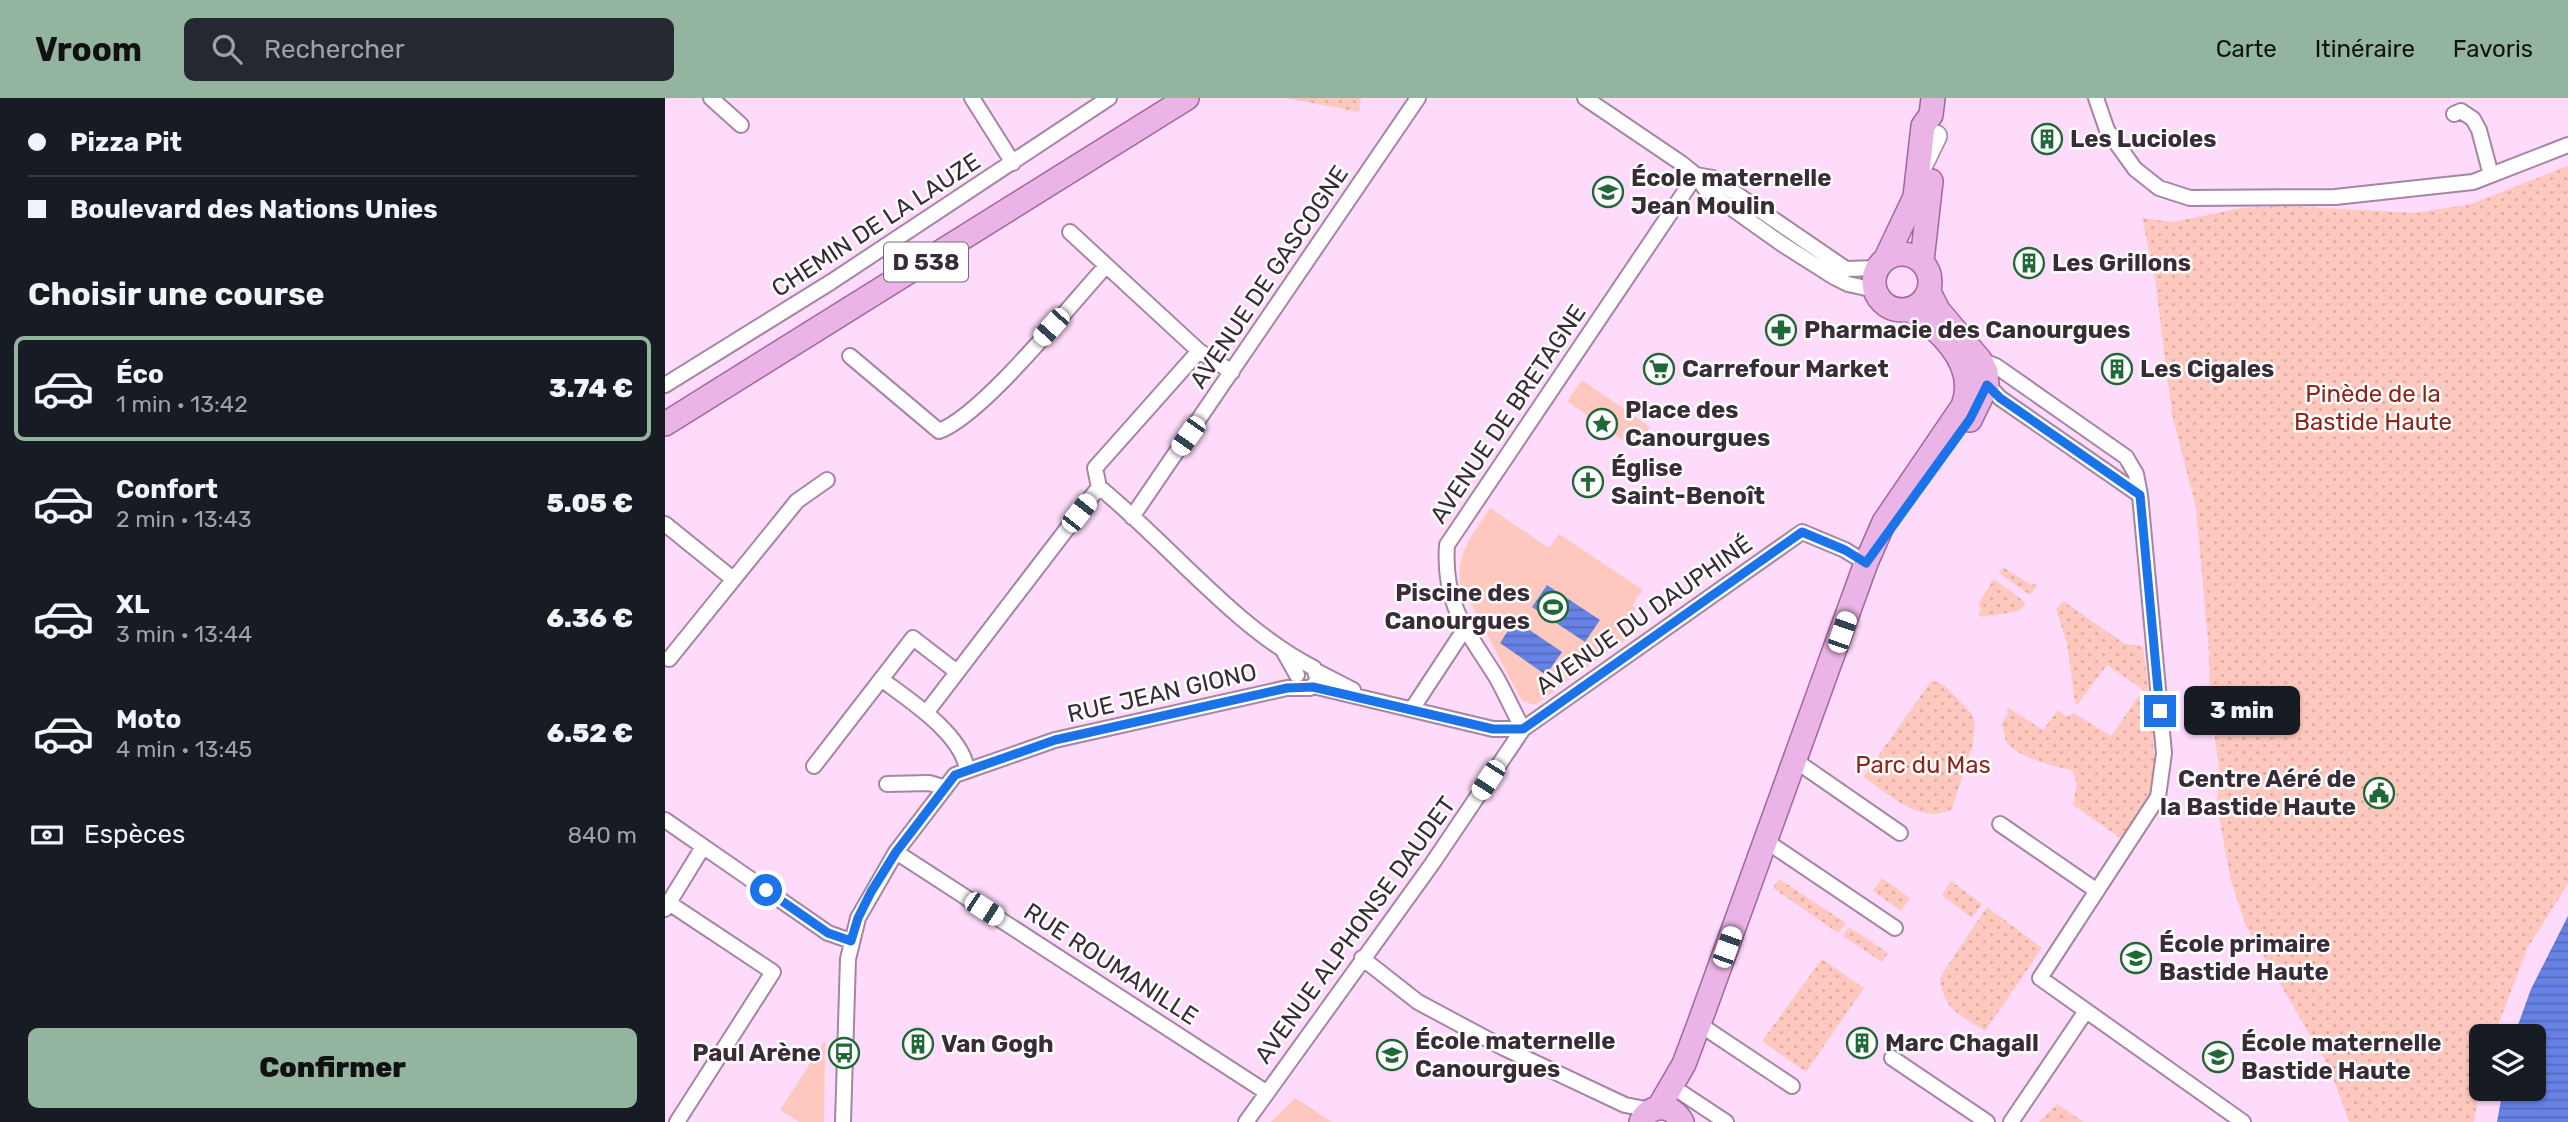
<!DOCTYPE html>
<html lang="fr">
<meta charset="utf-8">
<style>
body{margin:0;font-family:Rubik,sans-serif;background:#242831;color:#f1f3f6;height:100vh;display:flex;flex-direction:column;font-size:26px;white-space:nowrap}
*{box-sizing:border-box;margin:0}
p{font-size:23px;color:#9ea1a6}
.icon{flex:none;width:38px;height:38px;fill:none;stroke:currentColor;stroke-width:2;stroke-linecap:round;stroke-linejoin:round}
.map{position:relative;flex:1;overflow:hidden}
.sheet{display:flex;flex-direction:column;background:#171b24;width:665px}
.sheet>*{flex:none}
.hud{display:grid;align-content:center;height:154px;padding:0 28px;background:#171b24}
.buttons{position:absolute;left:1804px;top:926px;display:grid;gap:14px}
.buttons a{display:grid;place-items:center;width:77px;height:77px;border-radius:10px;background:#171b24;box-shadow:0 2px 5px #0004;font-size:35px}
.end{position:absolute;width:32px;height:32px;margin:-16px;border:9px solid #1a73e8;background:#fff;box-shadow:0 0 0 4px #fff}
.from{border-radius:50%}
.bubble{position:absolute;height:49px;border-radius:10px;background:#171b24;box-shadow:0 2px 5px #0004;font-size:23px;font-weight:800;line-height:49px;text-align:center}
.car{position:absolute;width:21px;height:42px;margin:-21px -10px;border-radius:9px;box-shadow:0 0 5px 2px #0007;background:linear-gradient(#fff 24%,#345 0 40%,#fff 0 76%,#345 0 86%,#fff 0)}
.hud b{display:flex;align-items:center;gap:24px;height:66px;font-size:26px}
.hud b+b{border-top:2px solid #363941}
.hud i{width:18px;height:18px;background:#f1f3f6}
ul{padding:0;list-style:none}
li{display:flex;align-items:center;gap:21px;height:105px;margin:0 14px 10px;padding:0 14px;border:4px solid transparent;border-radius:10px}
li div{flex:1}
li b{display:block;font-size:26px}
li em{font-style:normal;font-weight:800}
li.selected{border-color:#93b49f}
li>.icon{width:63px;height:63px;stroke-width:1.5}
h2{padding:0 28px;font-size:32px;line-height:84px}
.pay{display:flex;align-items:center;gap:18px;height:77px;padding:0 28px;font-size:26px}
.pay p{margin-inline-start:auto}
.cta{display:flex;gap:14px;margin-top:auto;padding:14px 28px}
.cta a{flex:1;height:80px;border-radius:10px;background:#93b49f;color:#111;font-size:28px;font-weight:800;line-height:80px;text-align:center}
header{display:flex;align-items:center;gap:42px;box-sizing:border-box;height:98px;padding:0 35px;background:#93b49f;color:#111}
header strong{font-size:33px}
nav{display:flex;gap:38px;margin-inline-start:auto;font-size:24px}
.search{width:490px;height:63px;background:#242831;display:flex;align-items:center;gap:18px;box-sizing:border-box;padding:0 24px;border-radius:10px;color:#9ea1a6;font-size:26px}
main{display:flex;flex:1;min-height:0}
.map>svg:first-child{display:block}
.grass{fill:url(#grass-dots)}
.garden{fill:#ffc8be}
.water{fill:url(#water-rules)}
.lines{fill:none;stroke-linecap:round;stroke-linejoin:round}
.street-casing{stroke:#a586a2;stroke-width:18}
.secondary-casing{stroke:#a586a2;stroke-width:24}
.primary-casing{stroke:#a3659e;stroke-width:26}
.street{stroke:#fff;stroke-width:14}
.secondary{stroke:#fff;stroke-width:21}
.primary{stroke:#eab5e6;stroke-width:23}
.route{stroke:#1a73e8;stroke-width:9}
.labels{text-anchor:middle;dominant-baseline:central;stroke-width:5;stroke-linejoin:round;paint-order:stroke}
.shield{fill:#fff;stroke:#746b73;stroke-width:2}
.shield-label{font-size:23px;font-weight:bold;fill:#392c37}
.poi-label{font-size:24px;font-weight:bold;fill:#392c37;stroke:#fff;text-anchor:start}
.street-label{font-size:24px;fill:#392c37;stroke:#fff}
.park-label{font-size:24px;fill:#90241a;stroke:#fff}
</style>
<header>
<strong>Vroom</strong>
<div class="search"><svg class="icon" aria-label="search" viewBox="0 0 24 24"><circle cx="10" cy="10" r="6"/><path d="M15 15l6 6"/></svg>Rechercher</div>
<nav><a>Carte</a><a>Itinéraire</a><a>Favoris</a></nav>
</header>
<main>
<section class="sheet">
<div class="hud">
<b><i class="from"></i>Pizza Pit</b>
<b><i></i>Boulevard des Nations Unies</b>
</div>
<h2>Choisir une course</h2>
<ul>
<li class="selected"><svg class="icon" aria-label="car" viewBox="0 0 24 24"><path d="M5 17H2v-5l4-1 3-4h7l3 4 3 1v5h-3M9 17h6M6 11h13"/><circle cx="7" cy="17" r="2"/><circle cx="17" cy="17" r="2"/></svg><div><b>Éco</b><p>1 min · 13:42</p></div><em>3.74 €</em></li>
<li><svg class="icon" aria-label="car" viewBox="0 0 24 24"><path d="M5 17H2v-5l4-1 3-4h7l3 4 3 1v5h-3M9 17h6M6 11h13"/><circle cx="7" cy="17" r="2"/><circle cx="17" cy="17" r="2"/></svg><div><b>Confort</b><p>2 min · 13:43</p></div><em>5.05 €</em></li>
<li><svg class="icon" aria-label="car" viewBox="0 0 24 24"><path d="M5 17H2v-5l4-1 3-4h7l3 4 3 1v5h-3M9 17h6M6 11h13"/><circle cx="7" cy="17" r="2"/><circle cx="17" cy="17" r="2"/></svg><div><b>XL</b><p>3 min · 13:44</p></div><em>6.36 €</em></li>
<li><svg class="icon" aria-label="car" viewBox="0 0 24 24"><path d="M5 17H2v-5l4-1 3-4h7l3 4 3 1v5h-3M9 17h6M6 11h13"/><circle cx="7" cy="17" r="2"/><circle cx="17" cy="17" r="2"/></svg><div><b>Moto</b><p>4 min · 13:45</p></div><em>6.52 €</em></li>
</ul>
<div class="pay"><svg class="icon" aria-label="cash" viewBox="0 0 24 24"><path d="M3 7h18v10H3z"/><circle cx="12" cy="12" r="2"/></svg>Espèces<p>840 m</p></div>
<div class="cta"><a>Confirmer</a></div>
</section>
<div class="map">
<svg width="1903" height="1024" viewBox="0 0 1903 1024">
<defs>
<pattern id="grass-dots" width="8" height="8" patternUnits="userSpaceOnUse" patternTransform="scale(1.75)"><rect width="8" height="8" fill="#ffc8be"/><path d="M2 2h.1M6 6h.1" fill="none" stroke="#dbaca4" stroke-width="1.8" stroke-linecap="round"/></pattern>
<pattern id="water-rules" width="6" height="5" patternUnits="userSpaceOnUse" patternTransform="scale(1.75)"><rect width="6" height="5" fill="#6682e5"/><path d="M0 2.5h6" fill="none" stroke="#556bba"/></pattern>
</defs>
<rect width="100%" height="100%" fill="#fedbfa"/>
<path class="grass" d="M621 0H696L694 14Z
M1903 68V786L1863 849 1829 938H1816V984L1809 1024H1684L1665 971 1581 828 1566 783 1552 707 1554 669 1545 605 1544 553 1531 410 1507 316 1490 181 1477 120 1508 124 1577 110 1622 108 1751 115 1806 106Z
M1338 469 1366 487 1373 486 1365 497 1334 475Z
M1329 481 1361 505 1354 513 1318 519 1313 517 1316 511 1313 506Z
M1398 503 1460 546 1478 548 1484 599 1480 612 1487 619 1490 677 1485 700 1457 741 1408 707 1412 685 1407 672C1391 669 1348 658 1341 643 1339 637 1340 633 1336 627L1343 615 1342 609 1378 632 1393 612 1402 619 1409 615 1446 638 1476 595 1477 591 1442 567 1412 607 1410 605 1402 545 1391 511Z
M1267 582 1280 588 1307 616 1310 625 1308 646 1287 711C1256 728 1223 695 1198 679Z
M1217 780 1245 800 1236 813 1208 793Z
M1114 781 1181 825 1173 835 1108 790Z
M1286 783 1317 806 1307 820 1277 797Z
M1322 809 1377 850 1320 933C1292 914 1279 913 1275 879Z
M1184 829 1223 855 1217 864 1178 838Z
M1157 861 1199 890 1141 974 1097 943Z
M1392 1006 1419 1024H1374Z"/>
<path class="garden" d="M917 282 985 329 970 351 902 303Z
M825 410 884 450 894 436 978 492 967 507 971 510 959 528 968 536 870 607 857 603 795 485C791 455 809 435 825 410Z
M160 942 159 1024H134L115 1012Z
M630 1000 667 1024H606Z"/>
<path class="water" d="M882 487 935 522 920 544 867 509Z
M850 522 897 554 881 577 835 545Z
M1903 818V1024H1832L1838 991 1869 990V938H1849L1866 891Z"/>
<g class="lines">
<g class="street-casing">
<path id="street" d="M46 0 76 27
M307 0 348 65
M920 0 1016 65 1031 77 1041 92 1117 146 1169 179 1183 186 1210 192
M1431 0 1442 32 1470 71 1494 90 1525 100 1670 99 1808 84 1903 47
M1789 16 1796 13 1808 21 1814 32 1826 77
M1031 77 1048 80 1181 171 1213 170
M405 134 534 253 567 274
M185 258 274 333C318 317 405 207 441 168
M1316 262 1331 268 1461 359 1471 376 1475 397 1499 655 1493 699 1375 880 1578 1024
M1318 282 1335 300 1475 397
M0 287 166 184 444 0
M467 419 753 0
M0 426 68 481
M619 554 632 577
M4 561 132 403 162 382
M651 573 688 592
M216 581C244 602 296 635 302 671
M648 588 828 631H858
M747 611 799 532
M261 615 434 389
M858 631C848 613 840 594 830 577 801 531 778 506 782 447L1031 77
M1131 663 1235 735
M149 668 248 540 292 574
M222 686 264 685 278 689
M0 722 163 835 186 843
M1335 726 1432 793
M1101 743 1230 830
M231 754 601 994
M4 805 108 874 12 1024
M0 811 38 749
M697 860 753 904 839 950 960 1007 986 1012
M1034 926 1127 988
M1227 960 1322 1024
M1014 993 1061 1024
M178 1024 183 861 193 820 231 754 290 677 390 642 622 590H645L653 583 649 570C571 531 502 444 434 389L430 370 534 253
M581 1024 767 766 858 631 1137 434 1180 452 1201 465
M1346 1024 1421 913"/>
</g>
<g class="secondary-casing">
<path id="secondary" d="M1255 71 1271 38"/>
</g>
<g class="primary-casing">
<path id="primary" d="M1209 184a28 28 0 1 1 56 0a28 28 0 1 1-56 0Z
M1221 160 1250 99 1258 28 1266 17 1268 0
M1257 163 1266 83
M1264 194 1273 212 1315 262 1321 274 1322 287 1305 322
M0 326 522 0
M994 1009 1019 966 1034 926 1201 465 1219 424 1298 308C1314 266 1275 232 1244 211
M976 1024C985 1005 1007 1005 1017 1024"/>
</g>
<use href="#street" class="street"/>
<use href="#secondary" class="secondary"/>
<use href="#primary" class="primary"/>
</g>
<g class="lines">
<path class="route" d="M101 792 163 835 186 843 193 820 206 794 231 754 290 677 390 642 622 590 648 589 828 631H858L1137 434 1180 452 1201 465 1305 321 1322 287 1335 300 1475 397 1495 613"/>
</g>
<defs>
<g id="building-ring" transform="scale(1.575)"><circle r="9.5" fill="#fff" stroke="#206835" stroke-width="1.5"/><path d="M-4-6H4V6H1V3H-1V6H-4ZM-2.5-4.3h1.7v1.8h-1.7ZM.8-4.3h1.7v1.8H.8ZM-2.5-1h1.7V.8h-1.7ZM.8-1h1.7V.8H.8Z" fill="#206835"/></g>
<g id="school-ring" transform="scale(1.575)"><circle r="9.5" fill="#fff" stroke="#206835" stroke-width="1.5"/><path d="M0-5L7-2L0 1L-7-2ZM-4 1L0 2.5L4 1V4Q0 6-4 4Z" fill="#206835"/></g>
<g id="pharmacy-ring" transform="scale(1.575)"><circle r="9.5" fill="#fff" stroke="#206835" stroke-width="1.5"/><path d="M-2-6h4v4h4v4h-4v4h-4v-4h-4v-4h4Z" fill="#206835"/></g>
<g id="supermarket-ring" transform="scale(1.575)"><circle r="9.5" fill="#fff" stroke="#206835" stroke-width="1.5"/><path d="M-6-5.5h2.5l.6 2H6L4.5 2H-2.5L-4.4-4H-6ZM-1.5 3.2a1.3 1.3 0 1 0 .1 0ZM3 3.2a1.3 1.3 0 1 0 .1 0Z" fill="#206835"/></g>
<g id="sight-ring" transform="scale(1.575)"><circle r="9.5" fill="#fff" stroke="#206835" stroke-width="1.5"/><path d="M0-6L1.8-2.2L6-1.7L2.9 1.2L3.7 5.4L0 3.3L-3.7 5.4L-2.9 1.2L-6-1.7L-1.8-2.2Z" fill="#206835"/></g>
<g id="church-ring" transform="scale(1.575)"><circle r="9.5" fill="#fff" stroke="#206835" stroke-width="1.5"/><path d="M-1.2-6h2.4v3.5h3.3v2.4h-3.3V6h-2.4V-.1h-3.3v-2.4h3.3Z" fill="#206835"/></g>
<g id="stadium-ring" transform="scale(1.575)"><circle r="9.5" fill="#fff" stroke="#206835" stroke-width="1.5"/><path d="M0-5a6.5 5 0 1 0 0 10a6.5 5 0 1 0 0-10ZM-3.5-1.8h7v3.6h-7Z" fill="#206835"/></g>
<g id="civic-ring" transform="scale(1.575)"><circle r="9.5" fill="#fff" stroke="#206835" stroke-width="1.5"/><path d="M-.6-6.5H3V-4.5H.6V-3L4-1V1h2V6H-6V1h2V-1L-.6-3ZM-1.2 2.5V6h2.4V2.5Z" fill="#206835"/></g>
<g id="bus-ring" transform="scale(1.575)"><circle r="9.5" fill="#fff" stroke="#206835" stroke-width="1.5"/><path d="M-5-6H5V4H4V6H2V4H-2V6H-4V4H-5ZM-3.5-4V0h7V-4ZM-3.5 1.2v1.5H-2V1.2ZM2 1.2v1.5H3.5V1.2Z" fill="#206835"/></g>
</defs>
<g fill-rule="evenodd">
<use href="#building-ring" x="1382" y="41"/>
<use href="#school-ring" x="943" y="94"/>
<use href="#building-ring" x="1364" y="165"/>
<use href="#pharmacy-ring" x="1116" y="232"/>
<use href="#supermarket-ring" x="994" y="271"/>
<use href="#building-ring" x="1452" y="271"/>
<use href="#sight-ring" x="937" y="326"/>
<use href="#church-ring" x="923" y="384"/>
<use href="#stadium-ring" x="888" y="509"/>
<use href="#civic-ring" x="1714" y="695"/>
<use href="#school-ring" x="1471" y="860"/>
<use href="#building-ring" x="1197" y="945"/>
<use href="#building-ring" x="253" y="946"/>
<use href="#bus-ring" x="179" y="955"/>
<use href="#school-ring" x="727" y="957"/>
<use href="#school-ring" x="1553" y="959"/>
</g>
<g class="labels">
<rect class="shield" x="219" y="144.5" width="84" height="39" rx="5"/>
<g class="shield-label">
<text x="261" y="164">D 538</text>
</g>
<g class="poi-label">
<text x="1405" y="41">Les Lucioles</text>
<text x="966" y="80">École maternelle<tspan x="966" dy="28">Jean Moulin</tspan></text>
<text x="1387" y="165">Les Grillons</text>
<text x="1139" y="232">Pharmacie des Canourgues</text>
<text x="1017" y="271">Carrefour Market</text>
<text x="1475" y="271">Les Cigales</text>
<text x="960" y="312">Place des<tspan x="960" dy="28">Canourgues</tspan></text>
<text x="946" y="370">Église<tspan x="946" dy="28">Saint-Benoît</tspan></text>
<text x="865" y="495" text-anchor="end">Piscine des<tspan x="865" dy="28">Canourgues</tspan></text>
<text x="1691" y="681" text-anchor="end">Centre Aéré de<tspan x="1691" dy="28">la Bastide Haute</tspan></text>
<text x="1494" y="846">École primaire<tspan x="1494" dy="28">Bastide Haute</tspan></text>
<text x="750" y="943">École maternelle<tspan x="750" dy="28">Canourgues</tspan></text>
<text x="1220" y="945">Marc Chagall</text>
<text x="1576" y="945">École maternelle<tspan x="1576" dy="28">Bastide Haute</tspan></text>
<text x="276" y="946">Van Gogh</text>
<text x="156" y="955" text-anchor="end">Paul Arène</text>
</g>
<g class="street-label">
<text transform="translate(211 127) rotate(-33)">CHEMIN DE LA LAUZE</text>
<text transform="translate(604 179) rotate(-56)">AVENUE DE GASCOGNE</text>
<text transform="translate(843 316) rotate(-56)">AVENUE DE BRETAGNE</text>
<text transform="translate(979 517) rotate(-35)">AVENUE DU DAUPHINÉ</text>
<text transform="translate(497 595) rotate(-13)">RUE JEAN GIONO</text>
<text transform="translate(690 832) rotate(-54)">AVENUE ALPHONSE DAUDET</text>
<text transform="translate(446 866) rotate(33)">RUE ROUMANILLE</text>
</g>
<g class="park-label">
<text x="1708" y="296">Pinède de la<tspan x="1708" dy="28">Bastide Haute</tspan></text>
<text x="1258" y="667">Parc du Mas</text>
</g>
</g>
</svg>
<div class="buttons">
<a><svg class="icon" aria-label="layers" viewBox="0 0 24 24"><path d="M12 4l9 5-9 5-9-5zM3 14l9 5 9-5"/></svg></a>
</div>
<i class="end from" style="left:101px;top:792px"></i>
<i class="end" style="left:1495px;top:613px"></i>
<div class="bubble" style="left:1519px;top:588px;width:116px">3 min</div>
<i class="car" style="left:386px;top:229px;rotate:222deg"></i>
<i class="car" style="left:523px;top:338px;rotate:215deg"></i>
<i class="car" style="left:414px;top:415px;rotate:38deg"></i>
<i class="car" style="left:1177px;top:534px;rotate:19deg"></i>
<i class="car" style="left:823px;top:682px;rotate:213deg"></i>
<i class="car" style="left:319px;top:811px;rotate:123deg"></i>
<i class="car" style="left:1062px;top:849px;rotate:20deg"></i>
</div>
</main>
